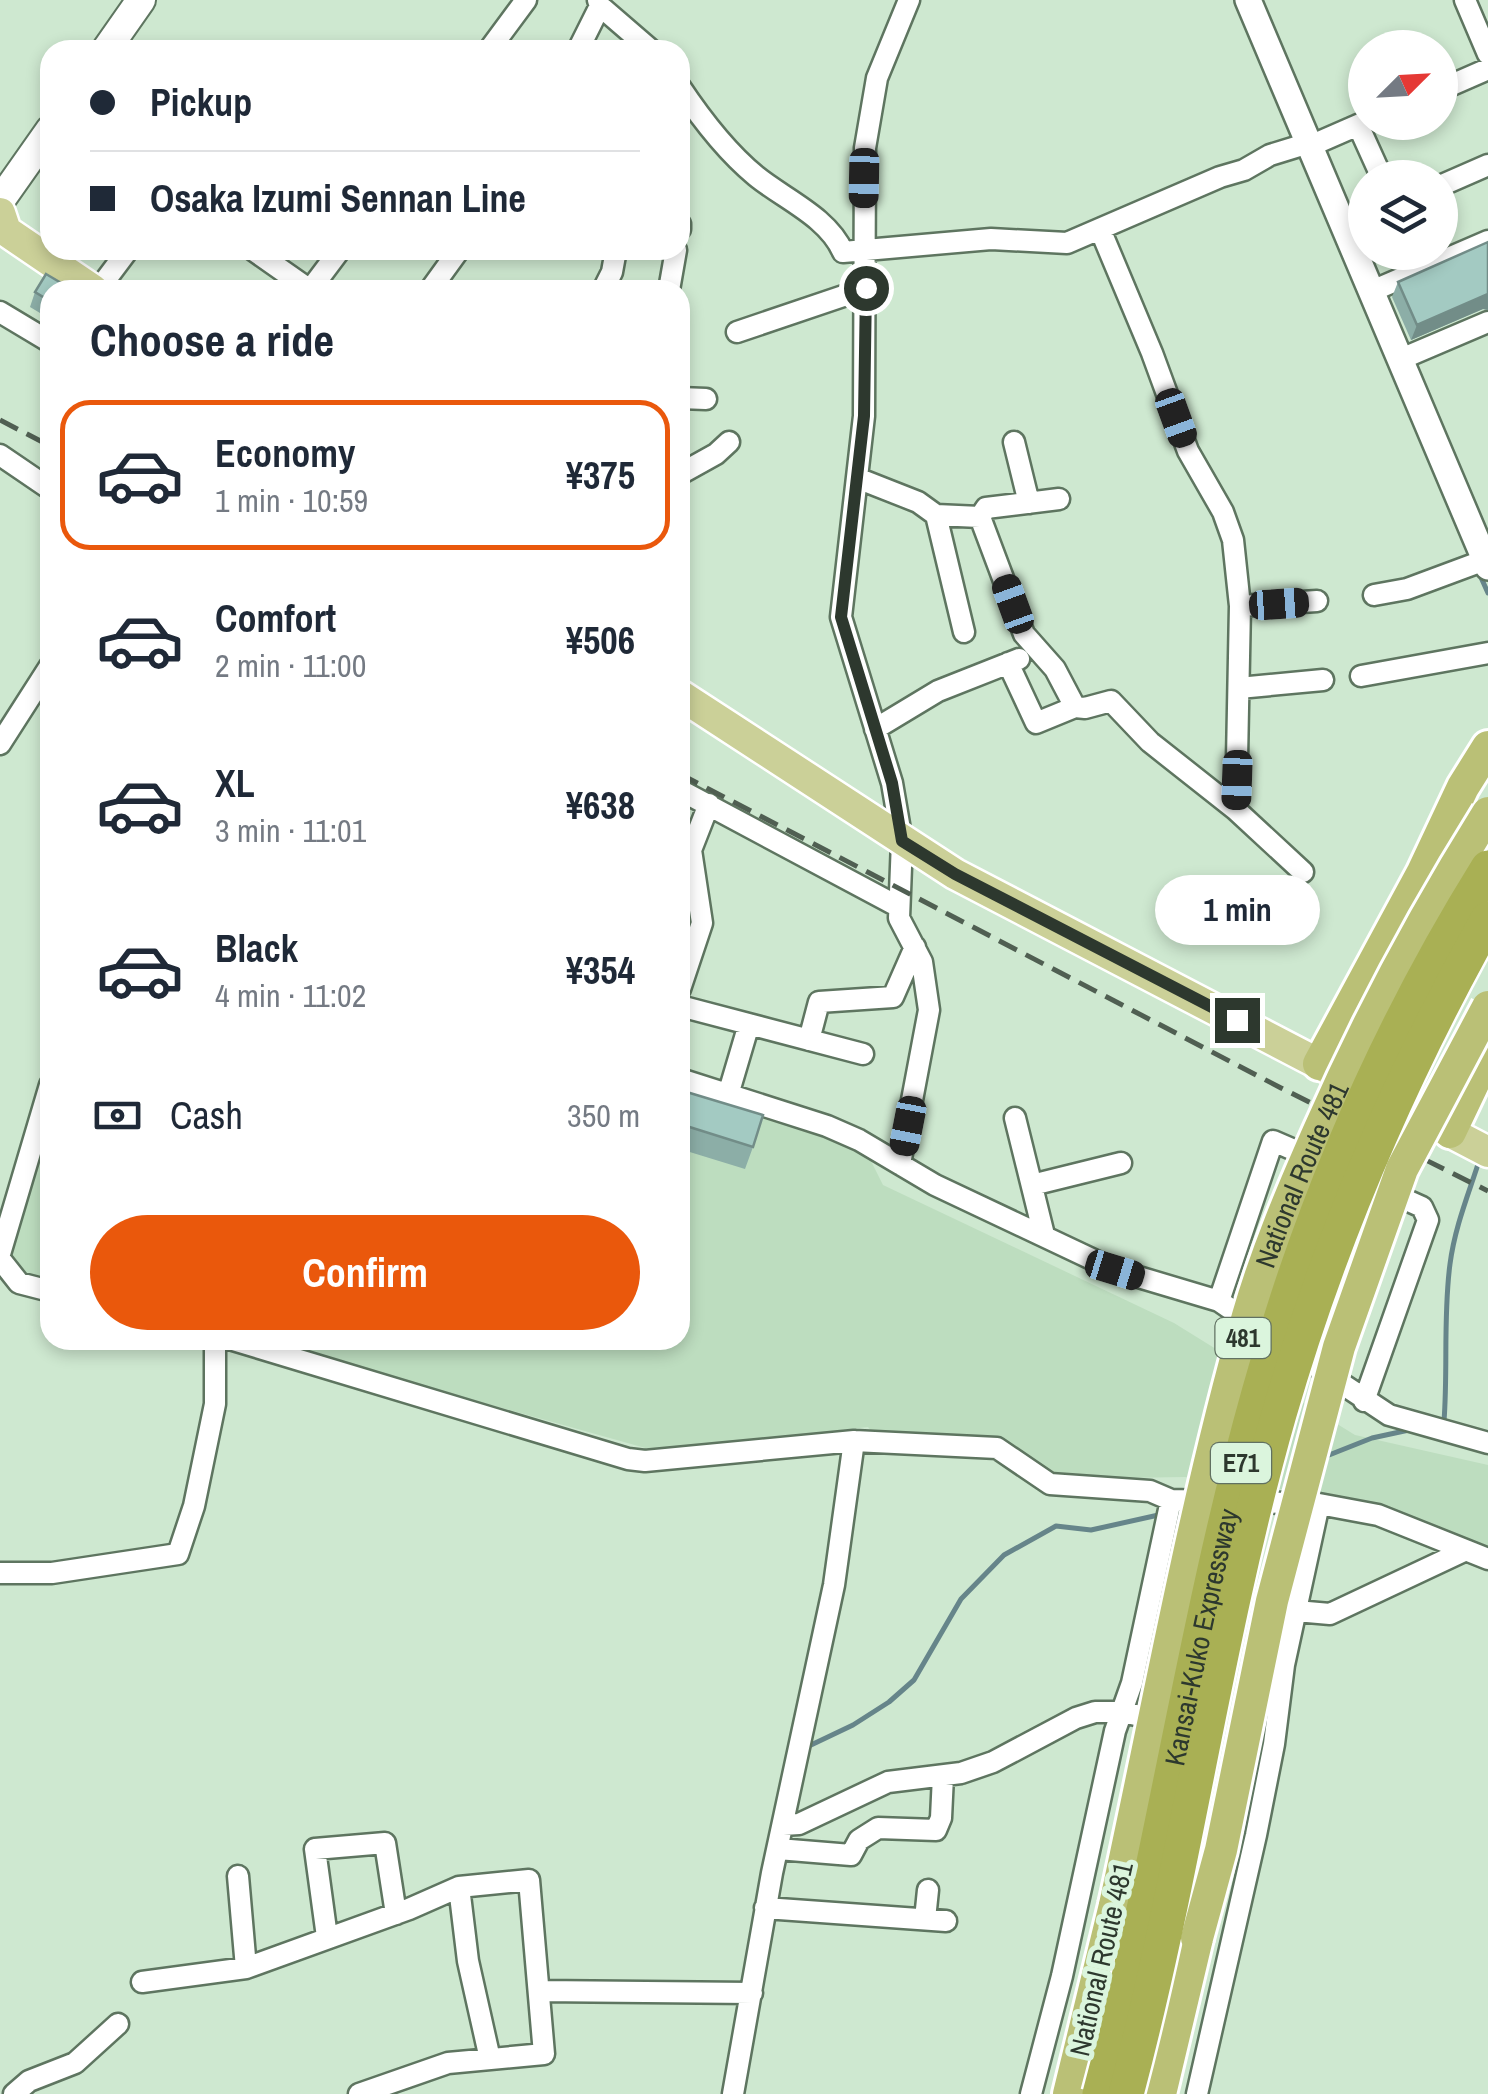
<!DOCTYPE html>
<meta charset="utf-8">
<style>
body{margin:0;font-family:"Archivo Narrow",sans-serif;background:#f6f6f7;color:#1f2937;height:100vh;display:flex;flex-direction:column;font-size:38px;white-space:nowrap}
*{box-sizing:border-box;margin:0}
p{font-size:32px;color:#747a83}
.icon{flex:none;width:55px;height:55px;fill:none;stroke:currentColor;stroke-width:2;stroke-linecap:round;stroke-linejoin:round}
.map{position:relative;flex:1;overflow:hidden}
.drawer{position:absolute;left:40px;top:280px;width:650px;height:1070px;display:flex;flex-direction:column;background:#fff;border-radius:30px;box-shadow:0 5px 15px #0003}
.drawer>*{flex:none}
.banner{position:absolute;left:40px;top:40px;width:650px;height:220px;border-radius:30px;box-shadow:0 5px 15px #0003;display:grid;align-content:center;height:220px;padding:0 50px;background:#fff}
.needle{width:65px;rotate:66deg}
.fabs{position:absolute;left:1348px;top:30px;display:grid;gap:20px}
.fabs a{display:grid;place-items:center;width:110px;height:110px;border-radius:50%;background:#fff;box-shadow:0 5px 15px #0003;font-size:50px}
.end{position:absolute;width:45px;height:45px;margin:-22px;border:12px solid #2d382e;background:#fff;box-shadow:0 0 0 5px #fff}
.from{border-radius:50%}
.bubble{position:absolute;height:70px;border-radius:35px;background:#fff;box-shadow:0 5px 15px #0003;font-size:32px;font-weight:800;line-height:70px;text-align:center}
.car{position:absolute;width:30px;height:60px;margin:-30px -15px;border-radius:12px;box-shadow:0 0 8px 2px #0007;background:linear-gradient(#222 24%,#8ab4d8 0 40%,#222 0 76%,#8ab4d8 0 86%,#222 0)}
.banner b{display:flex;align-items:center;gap:35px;height:95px;font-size:38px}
.banner b+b{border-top:2px solid #e0e1e3}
.banner i{width:25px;height:25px;background:#1f2937}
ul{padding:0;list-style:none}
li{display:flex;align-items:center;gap:30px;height:150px;margin:0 20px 15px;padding:0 30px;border:5px solid transparent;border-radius:30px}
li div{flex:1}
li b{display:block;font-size:38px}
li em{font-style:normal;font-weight:800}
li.on{border-color:#ea580c}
li>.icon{width:90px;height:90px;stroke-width:1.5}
h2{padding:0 50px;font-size:45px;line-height:120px}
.pay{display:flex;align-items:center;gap:25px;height:110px;padding:0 50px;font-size:38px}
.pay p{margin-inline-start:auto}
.primary-button{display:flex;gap:20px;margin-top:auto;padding:20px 50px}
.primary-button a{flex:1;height:115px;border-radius:60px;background:#ea580c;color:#fff;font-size:40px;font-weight:800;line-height:115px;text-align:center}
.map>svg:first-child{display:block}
.built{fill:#bdddbf}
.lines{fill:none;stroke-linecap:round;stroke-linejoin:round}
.stream{stroke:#66858a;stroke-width:5}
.minor-casing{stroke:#5e7560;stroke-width:25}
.tertiary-casing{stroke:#5e7560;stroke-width:30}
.secondary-casing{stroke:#5e7560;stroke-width:32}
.primary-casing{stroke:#fff;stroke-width:35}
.trunk-casing{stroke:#fff;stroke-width:38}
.minor{stroke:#fff;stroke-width:20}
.tertiary{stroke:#fff;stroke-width:25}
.secondary{stroke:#fff;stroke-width:28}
.primary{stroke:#cbd098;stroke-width:30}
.trunk{stroke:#bac076;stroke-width:32}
.rail{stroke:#505f52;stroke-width:5;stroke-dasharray:20 10;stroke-linecap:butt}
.trunk-bridge-casing{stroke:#fff;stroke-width:38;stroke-linecap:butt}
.motorway-bridge-casing{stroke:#fff;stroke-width:40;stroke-linecap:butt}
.trunk-bridge{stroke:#bac076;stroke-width:32}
.motorway-bridge{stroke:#a9b054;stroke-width:35}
.wall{fill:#8caea7}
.shaded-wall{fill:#728d88}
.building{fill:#a3cac2;stroke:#728d88;stroke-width:2.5}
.route{stroke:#2d382e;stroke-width:12}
.labels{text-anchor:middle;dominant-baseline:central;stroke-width:10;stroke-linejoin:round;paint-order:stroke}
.shield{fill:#dbf5dd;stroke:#617162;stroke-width:2.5}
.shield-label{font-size:25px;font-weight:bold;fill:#2d382e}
.street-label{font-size:28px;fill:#2d382e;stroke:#dbf5dd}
</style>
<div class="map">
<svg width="1488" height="2094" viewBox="0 0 1488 2094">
<rect width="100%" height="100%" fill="#cee8d0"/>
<path class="built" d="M680 1091 823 1136 870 1159 883 1185 1174 1323 1355 1435 1488 1465V1549L1320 1494 1185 1477 1053 1479 1002 1440 874 1435 868 1427 841 1430 837 1438 649 1449 259 1340H680Z
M50 1116V1281L25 1274 9 1254Z"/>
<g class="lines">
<path class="stream" d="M1479 573 1488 593
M1439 1423 1444 1421C1448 1369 1443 1316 1450 1264 1455 1226 1469 1193 1480 1158
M1324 1457 1372 1438 1409 1430
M811 1745 853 1725 889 1702 914 1680 961 1599 1004 1555 1056 1526 1091 1530 1163 1514"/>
<g class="minor-casing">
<path id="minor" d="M1465 0 1488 54
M600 6 651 50
M489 50 526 0
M578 50 600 6 598 0
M680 87C700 117 728 153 756 176 784 199 828 217 843 252L991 239 1067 243 1220 177 1244 170 1270 155 1309 143
M1440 90 1488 69
M1358 125 1382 178
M1310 146 1365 122
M1440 186 1488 165
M680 224V229
M1100 229 1152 353 1188 451 1223 512 1233 540 1240 606 1236 810
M253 250 310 290
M98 290 128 250
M310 290 340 250
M430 290 459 250
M603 290 612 272 616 250
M669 290 676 250
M1372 291 1488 241
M0 312 50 342
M737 332 867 288
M1401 359 1488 322
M680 398 706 399
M1014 442 1029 503
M0 455 50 489
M680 474 716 454 729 442
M857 478 918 502 936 515 980 517
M1059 499 986 508 980 517 1024 634 1055 669 1075 707
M936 515 964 632
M1374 595 1407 589 1485 560
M1240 606 1317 601
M1008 663 1036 723 1075 707 1085 708 1111 701 1150 742 1236 810 1303 872
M1361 676 1488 653
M1239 688 1323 680
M875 729 938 691 1019 659
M0 744 50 666
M680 790 899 907
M680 989 702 923 691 850 709 804
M680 1006 863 1054
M809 1040 819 1002 893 997 915 947
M680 1079 827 1126 859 1140 935 1185 1115 1270 1219 1301 1254 1325
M728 1095 749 1024
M1015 1118 1044 1235
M900 1164 929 1010 922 962 899 918 902 841 892 783 841 617 864 416 865 148 877 78 909 0
M1353 1176 1422 1207 1428 1220 1364 1401
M1032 1185 1121 1163
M0 1254 50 1085
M0 1259 19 1283 50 1291
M1219 1301 1273 1141 1317 1160
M233 1340 628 1459 645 1461 854 1441 997 1448 1050 1484 1150 1491 1171 1500 1211 1501
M1291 1350 1389 1415 1488 1443
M1250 1502 1319 1504 1378 1515 1488 1559
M0 1573H52L178 1554 194 1506 215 1404V1340
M1296 1611 1330 1614 1464 1551
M783 1825 799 1824 888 1782 961 1773 993 1762 1076 1718 1095 1712H1122L1164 1721
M778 1849 851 1855 859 1840 878 1828 936 1830 941 1818 943 1776
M238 1876 246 1968
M459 1887 468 1961 490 2059
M765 1908 946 1921
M925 1919 928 1890
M327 1937 315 1849 385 1843 396 1914
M142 1982 246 1968 409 1909 459 1887 529 1880 544 2054 448 2063 359 2094
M539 1991 752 1993
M14 2094 29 2081 75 2063 118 2024
M733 2094 772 1873 834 1585 854 1441
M1031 2094 1062 1976 1115 1731 1132 1683 1171 1500
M1197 2094 1256 1835 1274 1744 1284 1665 1319 1504"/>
</g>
<g class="tertiary-casing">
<path id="tertiary" d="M1248 0 1488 567"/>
</g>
<g class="secondary-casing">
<path id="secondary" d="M106 50 141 0
M0 201 50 130"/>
</g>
<g class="primary-casing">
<path id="primary" d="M0 213 6 231 93 290
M680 695 955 874 1488 1152"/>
</g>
<g class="trunk-casing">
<path id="trunk" d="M1319 1064 1422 874 1463 787 1488 747
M1450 1132 1488 1052
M1069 2094 1115 1905
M1160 2094 1197 1938"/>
</g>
<use href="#minor" class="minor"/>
<use href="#tertiary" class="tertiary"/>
<use href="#secondary" class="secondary"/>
<use href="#primary" class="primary"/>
<use href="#trunk" class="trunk"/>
<path class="rail" d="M0 420 50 446
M680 774 1281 1088 1488 1191"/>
<g class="trunk-bridge-casing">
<g id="trunk-bridge">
<path id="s1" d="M1115 1905C1158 1709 1193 1509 1248 1316 1266 1253 1292 1192 1318 1133 1367 1021 1423 917 1488 813"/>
<path d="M1197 1938 1221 1850 1272 1601 1339 1347 1402 1169 1488 1007"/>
</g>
</g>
<g class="motorway-bridge-casing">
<g id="motorway-bridge">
<path id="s2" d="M1100 2094C1162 1863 1194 1624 1259 1393 1310 1209 1387 1030 1488 868"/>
<path d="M1126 2094C1186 1869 1215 1637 1279 1414 1329 1241 1400 1076 1488 919"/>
</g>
</g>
<use href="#trunk-bridge" class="trunk-bridge"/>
<use href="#motorway-bridge" class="motorway-bridge"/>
</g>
<path class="wall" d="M1488 242V310L1483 309 1411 340 1392 297 1398 282Z
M50 290V319L30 307 35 292Z
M680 1090 753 1147 745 1169 680 1149Z"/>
<path class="shaded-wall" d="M1488 294V310L1483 309 1411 340 1417 325Z"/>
<path class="building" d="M1488 242V294L1417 325 1398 282Z
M46 274 73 290H50V301L35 292Z
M680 1090 763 1115 753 1147 680 1124Z"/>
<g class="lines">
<path class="route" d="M866 288 864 416 841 617 892 783 902 841 955 874 1237 1020"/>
</g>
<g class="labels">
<g class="shield">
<rect x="1215.5" y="1318" width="55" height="40" rx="8"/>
<rect x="1211" y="1443" width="60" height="40" rx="8"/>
</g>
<g class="shield-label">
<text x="1243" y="1338">481</text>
<text x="1241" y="1463">E71</text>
</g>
<g class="street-label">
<text stroke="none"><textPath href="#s1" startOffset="755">National Route 481</textPath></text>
<text stroke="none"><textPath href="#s2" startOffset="468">Kansai-Kuko Expressway</textPath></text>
<text transform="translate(1101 1959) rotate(-77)">National Route 481</text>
</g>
</g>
</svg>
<div class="fabs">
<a><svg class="needle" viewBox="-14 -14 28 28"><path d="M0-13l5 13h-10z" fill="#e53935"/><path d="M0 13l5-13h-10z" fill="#747a83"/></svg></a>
<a><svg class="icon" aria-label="layers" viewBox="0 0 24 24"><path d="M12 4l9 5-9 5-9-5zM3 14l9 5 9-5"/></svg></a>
</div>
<i class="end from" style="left:866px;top:288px"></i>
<i class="end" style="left:1237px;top:1020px"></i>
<div class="bubble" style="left:1155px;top:875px;width:165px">1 min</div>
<i class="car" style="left:864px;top:178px;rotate:181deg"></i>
<i class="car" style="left:1176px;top:418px;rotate:160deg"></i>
<i class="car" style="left:1013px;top:604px;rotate:340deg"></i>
<i class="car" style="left:1279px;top:604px;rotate:86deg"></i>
<i class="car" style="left:1237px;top:780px;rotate:182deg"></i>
<i class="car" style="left:908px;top:1126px;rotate:191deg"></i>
<i class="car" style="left:1115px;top:1270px;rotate:107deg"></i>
<div class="banner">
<b><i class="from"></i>Pickup</b>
<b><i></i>Osaka Izumi Sennan Line</b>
</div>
<section class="drawer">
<h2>Choose a ride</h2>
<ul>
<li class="on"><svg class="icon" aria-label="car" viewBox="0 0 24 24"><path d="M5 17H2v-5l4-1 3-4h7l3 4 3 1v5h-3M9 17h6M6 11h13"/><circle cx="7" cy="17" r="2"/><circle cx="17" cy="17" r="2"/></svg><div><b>Economy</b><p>1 min · 10:59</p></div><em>¥375</em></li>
<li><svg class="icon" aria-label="car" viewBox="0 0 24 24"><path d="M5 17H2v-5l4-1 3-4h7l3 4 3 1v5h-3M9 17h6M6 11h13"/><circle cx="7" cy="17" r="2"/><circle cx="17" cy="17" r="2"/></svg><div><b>Comfort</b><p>2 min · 11:00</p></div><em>¥506</em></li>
<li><svg class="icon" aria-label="car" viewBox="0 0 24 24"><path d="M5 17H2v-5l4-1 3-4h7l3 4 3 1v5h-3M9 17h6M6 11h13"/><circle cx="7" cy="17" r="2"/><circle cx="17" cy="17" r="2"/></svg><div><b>XL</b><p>3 min · 11:01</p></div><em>¥638</em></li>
<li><svg class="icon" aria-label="car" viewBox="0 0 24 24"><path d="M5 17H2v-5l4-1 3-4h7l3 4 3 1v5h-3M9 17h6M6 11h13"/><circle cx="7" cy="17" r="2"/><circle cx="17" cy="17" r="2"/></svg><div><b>Black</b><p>4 min · 11:02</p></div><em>¥354</em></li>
</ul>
<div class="pay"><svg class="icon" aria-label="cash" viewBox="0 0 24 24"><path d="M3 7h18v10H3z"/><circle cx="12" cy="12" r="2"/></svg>Cash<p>350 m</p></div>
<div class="primary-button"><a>Confirm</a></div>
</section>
</div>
